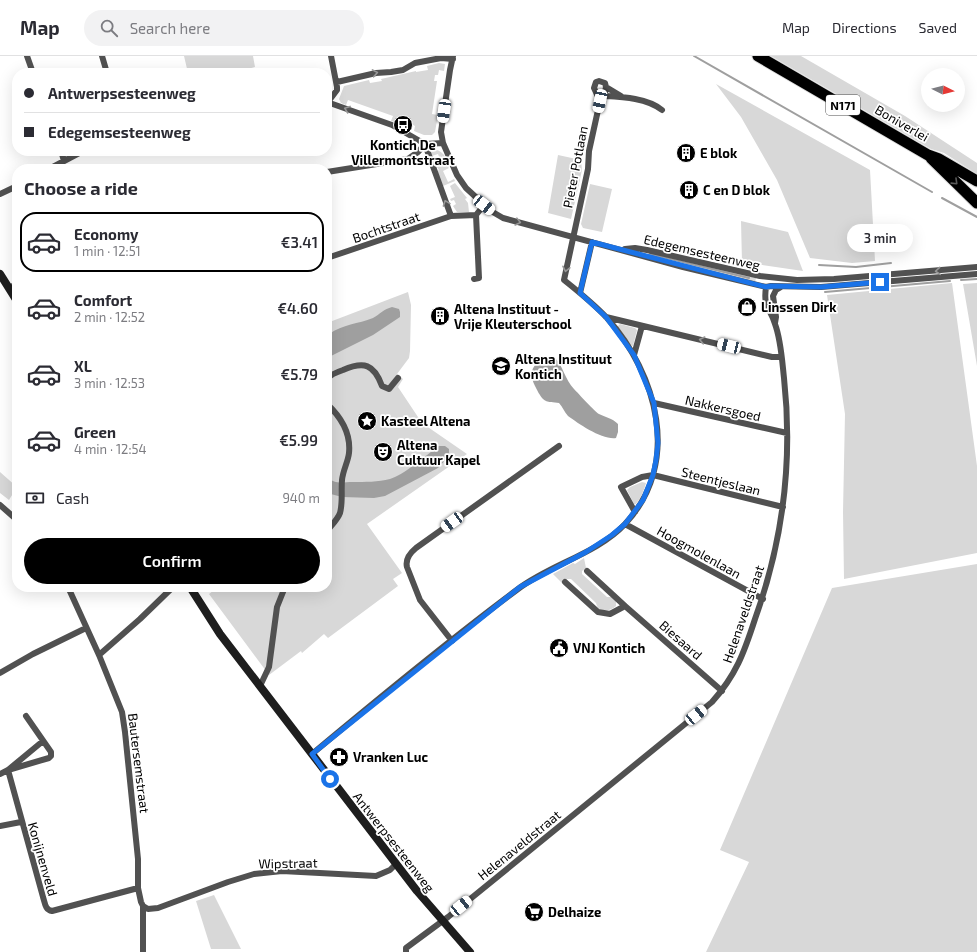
<!DOCTYPE html>
<meta charset="utf-8">
<style>
body{margin:0;font-family:"Exo 2",sans-serif;background:#f2f2f3;color:#2b2b33;height:100vh;display:flex;flex-direction:column;font-size:15px;white-space:nowrap}
*{box-sizing:border-box;margin:0}
p{font-size:13px;color:#7c7c81}
.icon{flex:none;width:22px;height:22px;fill:none;stroke:currentColor;stroke-width:2;stroke-linecap:round;stroke-linejoin:round}
.map{position:relative;flex:1;overflow:hidden}
.details{position:absolute;left:12px;top:108px;width:320px;height:428px;display:flex;flex-direction:column;background:#fff;border-radius:16px;box-shadow:0 4px 16px #0002}
.details>*{flex:none}
.hud{position:absolute;left:12px;top:12px;width:320px;height:88px;border-radius:16px;box-shadow:0 4px 16px #0002;display:grid;align-content:center;height:88px;padding:0 12px;background:#fff}
.needle{width:26px;rotate:96deg}
.controls{position:absolute;left:921px;top:12px;display:grid;gap:8px}
.controls a{display:grid;place-items:center;width:44px;height:44px;border-radius:50%;background:#fff;box-shadow:0 4px 16px #0002;font-size:20px}
.end{position:absolute;width:18px;height:18px;margin:-9px;border:5px solid #1a73e8;background:#fff;box-shadow:0 0 0 2px #fff}
.from{border-radius:50%}
.bubble{position:absolute;height:28px;border-radius:14px;background:#fff;box-shadow:0 4px 16px #0002;font-size:13px;font-weight:600;line-height:28px;text-align:center}
.car{position:absolute;width:12px;height:24px;margin:-12px -6px;border-radius:5px;box-shadow:0 0 3px 1px #0007;background:linear-gradient(#fff 24%,#345 0 40%,#fff 0 76%,#345 0 86%,#fff 0)}
.hud b{display:flex;align-items:center;gap:14px;height:38px;font-size:15px}
.hud b+b{border-top:1px solid #e1e1e2}
.hud i{width:10px;height:10px;background:#2b2b33}
ul{padding:0;list-style:none}
li{display:flex;align-items:center;gap:12px;height:60px;margin:0 8px 6px;padding:0 4px;border:2px solid transparent;border-radius:16px}
li div{flex:1}
li b{display:block;font-size:15px}
li em{font-style:normal;font-weight:600}
li.current{border-color:#000}
li>.icon{width:36px;height:36px;stroke-width:1.5}
h2{padding:0 12px;font-size:18px;line-height:48px}
.pay{display:flex;align-items:center;gap:10px;height:44px;padding:0 12px;font-size:15px}
.pay p{margin-inline-start:auto}
.primary-button{display:flex;gap:8px;margin-top:auto;padding:8px 12px}
.primary-button a{flex:1;height:46px;border-radius:24px;background:#000;color:#fff;font-size:16px;font-weight:600;line-height:46px;text-align:center}
header{display:flex;align-items:center;gap:24px;box-sizing:border-box;height:56px;padding:0 20px;background:#fff;border-bottom:1px solid #e1e1e2}
header strong{font-size:19px}
nav{display:flex;gap:22px;margin-inline-start:auto;font-size:14px}
.search{width:280px;height:36px;background:#f2f2f3;display:flex;align-items:center;gap:10px;box-sizing:border-box;padding:0 14px;border-radius:22px;color:#7c7c81;font-size:15px}
.map>svg:first-child{display:block}
.green{fill:#d8d8d8}
.water{fill:#9f9f9f}
.lines{fill:none;stroke-linecap:round;stroke-linejoin:round}
.stream{stroke:#9f9f9f;stroke-width:2}
.highway-casing{stroke:#dbdbdb;stroke-width:13}
.street{stroke:#515151;stroke-width:6}
.secondary{stroke:#1e1e1e;stroke-width:8}
.highway{stroke:#000;stroke-width:11}
.oneway{stroke:#979797}
.oneway2{stroke:#595959}
.route{stroke:#1a73e8;stroke-width:5}
.labels{text-anchor:middle;dominant-baseline:central;stroke-width:3.5;stroke-linejoin:round;paint-order:stroke}
.shield{fill:#fff;stroke:#4c4c4c;stroke-width:1}
.shield-label{font-size:12px;font-weight:bold;fill:#000}
.street-label{font-size:13px;fill:#000;stroke:#fff}
.poi-label{font-size:13px;font-weight:bold;fill:#000;stroke:#fff;text-anchor:start}
</style>
<header>
<strong>Map</strong>
<div class="search"><svg class="icon" aria-label="search" viewBox="0 0 24 24"><circle cx="10" cy="10" r="6"/><path d="M15 15l6 6"/></svg>Search here</div>
<nav><a>Map</a><a>Directions</a><a>Saved</a></nav>
</header>
<div class="map">
<svg width="977" height="896" viewBox="0 0 977 896">
<rect width="100%" height="100%" fill="#fff"/>
<path class="green" d="M184 0H253L255 11 233 17H188Z
M771 0H801L905 60 977 107V118L944 97 931 93Z
M439 7 445 8 444 15 439 14 438 19H435L434 25H437L432 58 438 59 435 76 432 79H424L414 75 415 70 410 67 411 64 405 60 401 68 391 65 393 60 348 44 346 49 341 47 339 43 344 30 369 24 370 27 382 25 381 23 416 15V16L428 14 427 10Z
M716 28 870 114 875 205 852 207 810 202 777 124 741 61Z
M432 93C443 94 446 101 450 110L448 111 449 112 443 115 448 126 454 123 455 125 443 130 437 115 439 114 437 111 442 109 438 98 432 100 430 97Z
M558 99 581 104 582 114 571 163 548 157Z
M455 127 467 142 465 143 468 147 469 156H457L453 150 456 148 454 144 451 145 450 143 455 141 450 130Z
M590 128 612 133 602 176 583 172 581 168Z
M741 165 788 176 803 215 742 206Z
M686 205 756 222 755 226 685 209Z
M952 227 977 410V497L844 523 843 456 845 358 827 239Z
M977 227V310L963 228Z
M408 236 411 249 410 295 409 302 397 318 403 323 398 331 422 367 467 398 367 468 402 517 393 523 398 530 328 582 324 578 302 597 301 595 269 619 209 538 218 531H327V267Z
M620 268 635 272 637 274 633 290 630 289 617 271Z
M0 416 17 431 9 444 0 437Z
M642 426 646 427C644 434 641 442 636 448H634L627 434 630 431Z
M584 502 586 512 582 515V518L607 541H611L616 545V550C610 556 598 557 596 547L571 523H567L563 528 553 518 573 507 575 508Z
M977 508V896H706L749 806 720 794 832 532Z
M214 839 241 893H211L196 845Z"/>
<path class="water" d="M392 251 399 253 400 256V261L373 279 327 302V280L329 278C343 268 358 268 373 262 380 258 384 253 392 251Z
M550 301H554C563 309 565 324 574 333 578 337 595 356 599 358 605 361 612 362 618 368V376L616 382C602 384 579 368 568 360 564 356 563 351 559 347 554 346 547 347 543 343 540 340 537 334 535 330 527 314 534 306 550 301Z
M439 390H445L449 393V400L438 412 385 440 374 442 342 441 327 437V421C336 429 342 426 353 426 365 426 378 426 390 423 404 419 426 399 439 390Z"/>
<g class="lines">
<path class="stream" d="M694 0 932 136
M942 142 977 161
M650 198 749 222
M819 209 856 211 891 207
M961 224 977 223
M825 236 950 225"/>
<g class="highway-casing">
<path id="highway" d="M758 0 928 99 939 103 977 125
M931 102 977 147"/>
</g>
<path class="street" d="M27 0 33 17
M102 0 107 17
M453 0 450 14 441 76 443 87 457 119 466 132 491 155 503 162 683 211 766 231 771 230 821 231 977 218
M337 26 376 17 391 16 403 14 415 7 441 2 453 3
M606 31 621 40
M600 45 594 32 596 26 599 25 605 27 606 31 604 40
M327 46 392 69 425 88 443 87
M328 46 337 34V31L331 0
M425 88 427 94 451 160 476 159
M61 95 64 105
M49 113 83 95
M327 116 408 103 418 96 425 88
M0 138 17 130
M625 193 635 192 647 194 760 220 797 224 834 223 977 211
M327 202 451 160
M474 223 479 222 476 159 484 149
M9 232 17 228
M580 237 592 186
M606 261 772 301H781
M775 267 776 261 773 240 776 234 781 231
M634 299 642 270
M327 323C331 318 337 316 343 314 364 305 374 308 382 330L389 333 398 322
M654 347 787 377
M327 348C341 361 351 377 349 397 348 406 343 414 342 424 341 435 343 446 340 457 338 463 331 470 327 475
M0 449 17 464
M635 456 621 431 642 421 653 419 783 451
M625 468 763 543
M587 515 625 550 722 635
M565 526 598 556 610 558 625 550
M68 531 99 599 122 656 125 676 138 803V832L141 846 143 850V896
M452 585 420 544 407 511C405 503 410 497 416 492L559 390
M99 599 140 563 173 531
M0 617 33 598 86 572
M260 630 269 611 277 551 285 531
M312 698C379 642 448 585 518 533 551 508 597 498 625 468 682 407 657 318 607 262 594 248 579 236 564 224L588 113 589 95 600 45 604 40C623 41 647 42 662 54
M8 714 43 841C45 847 45 854 52 855L138 832
M8 714 49 702 51 700V696L26 660
M0 718 8 714 43 685
M0 770 21 766
M143 850 148 853 158 852 228 826 254 818 282 815 376 820 390 814 396 808
M406 896V892L448 861 712 646C736 619 744 597 755 563 783 485 793 404 784 322 782 304 781 284 775 268 770 251 763 252 766 231"/>
<path class="secondary" d="M0 218 17 245
M190 531 220 578 312 698 417 835 470 896"/>
<use href="#highway" class="highway"/>
</g>
<defs><path id="oneway-chevron" d="M-2-3.5L2.5 0L-2 3.5" fill="none" stroke-width="1.6" stroke-linecap="round" stroke-linejoin="round"/></defs>
<g class="oneway">
<use href="#oneway-chevron" transform="translate(375 17) rotate(-10)"/>
<use href="#oneway-chevron" transform="translate(347 53) rotate(-160)"/>
<use href="#oneway-chevron" transform="translate(446 147) rotate(-110)"/>
<use href="#oneway-chevron" transform="translate(518 166) rotate(14)"/>
<use href="#oneway-chevron" transform="translate(566 213) rotate(102)"/>
<use href="#oneway-chevron" transform="translate(938 215) rotate(175)"/>
<use href="#oneway-chevron" transform="translate(702 284) rotate(-167)"/>
</g>
<use class="oneway2" href="#oneway-chevron" transform="translate(955 126) rotate(44)"/>
<g class="lines">
<path class="route" d="M330 723 312 698 520 531 586 496 612 479 625 468 643 444 653 419 656 404 658 387 654 347 634 299 606 261 580 237 592 186 766 231 771 230 821 231 880 226"/>
</g>
<defs>
<g id="bus-disc" transform="scale(1)"><circle r="9.5" fill="#000" stroke="#fff"/><path d="M-5-6H5V4H4V6H2V4H-2V6H-4V4H-5ZM-3.5-4V0h7V-4ZM-3.5 1.2v1.5H-2V1.2ZM2 1.2v1.5H3.5V1.2Z" fill="#fff"/></g>
<g id="building-disc" transform="scale(1)"><circle r="9.5" fill="#000" stroke="#fff"/><path d="M-4-6H4V6H1V3H-1V6H-4ZM-2.5-4.3h1.7v1.8h-1.7ZM.8-4.3h1.7v1.8H.8ZM-2.5-1h1.7V.8h-1.7ZM.8-1h1.7V.8H.8Z" fill="#fff"/></g>
<g id="shop-disc" transform="scale(1)"><circle r="9.5" fill="#000" stroke="#fff"/><path d="M-5-2.5h2.3a2.7 3.5 0 0 1 5.4 0H5L5.5 6h-11ZM-1.5-2.5h3a1.5 2.3 0 0 0-3 0Z" fill="#fff"/></g>
<g id="school-disc" transform="scale(1)"><circle r="9.5" fill="#000" stroke="#fff"/><path d="M0-5L7-2L0 1L-7-2ZM-4 1L0 2.5L4 1V4Q0 6-4 4Z" fill="#fff"/></g>
<g id="sight-disc" transform="scale(1)"><circle r="9.5" fill="#000" stroke="#fff"/><path d="M0-6L1.8-2.2L6-1.7L2.9 1.2L3.7 5.4L0 3.3L-3.7 5.4L-2.9 1.2L-6-1.7L-1.8-2.2Z" fill="#fff"/></g>
<g id="theatre-disc" transform="scale(1)"><circle r="9.5" fill="#000" stroke="#fff"/><path d="M-5-5.5Q0-4 5-5.5V0Q5 5 0 6Q-5 5-5 0ZM-3.3-2.5H-1v1.5H-3.3ZM1-2.5H3.3v1.5H1ZM-2.8 1Q0 5.5 2.8 1Z" fill="#fff"/></g>
<g id="civic-disc" transform="scale(1)"><circle r="9.5" fill="#000" stroke="#fff"/><path d="M-.6-6.5H3V-4.5H.6V-3L4-1V1h2V6H-6V1h2V-1L-.6-3ZM-1.2 2.5V6h2.4V2.5Z" fill="#fff"/></g>
<g id="pharmacy-disc" transform="scale(1)"><circle r="9.5" fill="#000" stroke="#fff"/><path d="M-2-6h4v4h4v4h-4v4h-4v-4h-4v-4h4Z" fill="#fff"/></g>
<g id="supermarket-disc" transform="scale(1)"><circle r="9.5" fill="#000" stroke="#fff"/><path d="M-6-5.5h2.5l.6 2H6L4.5 2H-2.5L-4.4-4H-6ZM-1.5 3.2a1.3 1.3 0 1 0 .1 0ZM3 3.2a1.3 1.3 0 1 0 .1 0Z" fill="#fff"/></g>
</defs>
<g fill-rule="evenodd">
<use href="#bus-disc" x="403" y="69"/>
<use href="#building-disc" x="686" y="97"/>
<use href="#building-disc" x="689" y="134"/>
<use href="#shop-disc" x="747" y="251"/>
<use href="#building-disc" x="440" y="260"/>
<use href="#school-disc" x="501" y="310"/>
<use href="#sight-disc" x="367" y="365"/>
<use href="#theatre-disc" x="383" y="396"/>
<use href="#civic-disc" x="559" y="592"/>
<use href="#pharmacy-disc" x="339" y="701"/>
<use href="#supermarket-disc" x="534" y="856"/>
</g>
<g class="labels">
<rect class="shield" x="826" y="39" width="34" height="20" rx="3"/>
<g class="shield-label">
<text x="843" y="49">N171</text>
</g>
<g class="street-label">
<text transform="translate(902 67) rotate(30)">Boniverlei</text>
<text transform="translate(575 111) rotate(-79)">Pieter Potlaan</text>
<text transform="translate(386 171) rotate(-19)">Bochtstraat</text>
<text transform="translate(702 196) rotate(13)">Edegemsesteenweg</text>
<text transform="translate(723 352) rotate(13)">Nakkersgoed</text>
<text transform="translate(721 425) rotate(14)">Steentjeslaan</text>
<text transform="translate(699 496) rotate(29)">Hoogmolenlaan</text>
<text transform="translate(743 558) rotate(-71)">Helenaveldstraat</text>
<text transform="translate(681 584) rotate(41)">Biesaard</text>
<text transform="translate(139 707) rotate(83)">Bautersemstraat</text>
<text transform="translate(394 786) rotate(52)">Antwerpsesteenweg</text>
<text transform="translate(519 789) rotate(-39)">Helenaveldstraat</text>
<text transform="translate(43 803) rotate(74)">Konijnenveld</text>
<text transform="translate(288 807) rotate(-1)">Wipstraat</text>
</g>
<g class="poi-label">
<text x="403" y="89" text-anchor="middle">Kontich De<tspan x="403" dy="15">Villermontstraat</tspan></text>
<text x="700" y="97">E blok</text>
<text x="703" y="134">C en D blok</text>
<text x="761" y="251">Linssen Dirk</text>
<text x="454" y="253">Altena Instituut -<tspan x="454" dy="15">Vrije Kleuterschool</tspan></text>
<text x="515" y="303">Altena Instituut<tspan x="515" dy="15">Kontich</tspan></text>
<text x="381" y="365">Kasteel Altena</text>
<text x="397" y="389">Altena<tspan x="397" dy="15">Cultuur Kapel</tspan></text>
<text x="573" y="592">VNJ Kontich</text>
<text x="353" y="701">Vranken Luc</text>
<text x="548" y="856">Delhaize</text>
</g>
</g>
</svg>
<div class="controls">
<a><svg class="needle" viewBox="-14 -14 28 28"><path d="M0-13l5 13h-10z" fill="#e53935"/><path d="M0 13l5-13h-10z" fill="#7c7c81"/></svg></a>
</div>
<i class="end from" style="left:330px;top:723px"></i>
<i class="end" style="left:880px;top:226px"></i>
<div class="bubble" style="left:847px;top:168px;width:66px">3 min</div>
<i class="car" style="left:600px;top:45px;rotate:192deg"></i>
<i class="car" style="left:444px;top:55px;rotate:188deg"></i>
<i class="car" style="left:484px;top:149px;rotate:128deg"></i>
<i class="car" style="left:729px;top:290px;rotate:284deg"></i>
<i class="car" style="left:452px;top:466px;rotate:234deg"></i>
<i class="car" style="left:696px;top:659px;rotate:51deg"></i>
<i class="car" style="left:461px;top:850px;rotate:51deg"></i>
<div class="hud">
<b><i class="from"></i>Antwerpsesteenweg</b>
<b><i></i>Edegemsesteenweg</b>
</div>
<section class="details">
<h2>Choose a ride</h2>
<ul>
<li class="current"><svg class="icon" aria-label="car" viewBox="0 0 24 24"><path d="M5 17H2v-5l4-1 3-4h7l3 4 3 1v5h-3M9 17h6M6 11h13"/><circle cx="7" cy="17" r="2"/><circle cx="17" cy="17" r="2"/></svg><div><b>Economy</b><p>1 min · 12:51</p></div><em>€3.41</em></li>
<li><svg class="icon" aria-label="car" viewBox="0 0 24 24"><path d="M5 17H2v-5l4-1 3-4h7l3 4 3 1v5h-3M9 17h6M6 11h13"/><circle cx="7" cy="17" r="2"/><circle cx="17" cy="17" r="2"/></svg><div><b>Comfort</b><p>2 min · 12:52</p></div><em>€4.60</em></li>
<li><svg class="icon" aria-label="car" viewBox="0 0 24 24"><path d="M5 17H2v-5l4-1 3-4h7l3 4 3 1v5h-3M9 17h6M6 11h13"/><circle cx="7" cy="17" r="2"/><circle cx="17" cy="17" r="2"/></svg><div><b>XL</b><p>3 min · 12:53</p></div><em>€5.79</em></li>
<li><svg class="icon" aria-label="car" viewBox="0 0 24 24"><path d="M5 17H2v-5l4-1 3-4h7l3 4 3 1v5h-3M9 17h6M6 11h13"/><circle cx="7" cy="17" r="2"/><circle cx="17" cy="17" r="2"/></svg><div><b>Green</b><p>4 min · 12:54</p></div><em>€5.99</em></li>
</ul>
<div class="pay"><svg class="icon" aria-label="cash" viewBox="0 0 24 24"><path d="M3 7h18v10H3z"/><circle cx="12" cy="12" r="2"/></svg>Cash<p>940 m</p></div>
<div class="primary-button"><a>Confirm</a></div>
</section>
</div>
